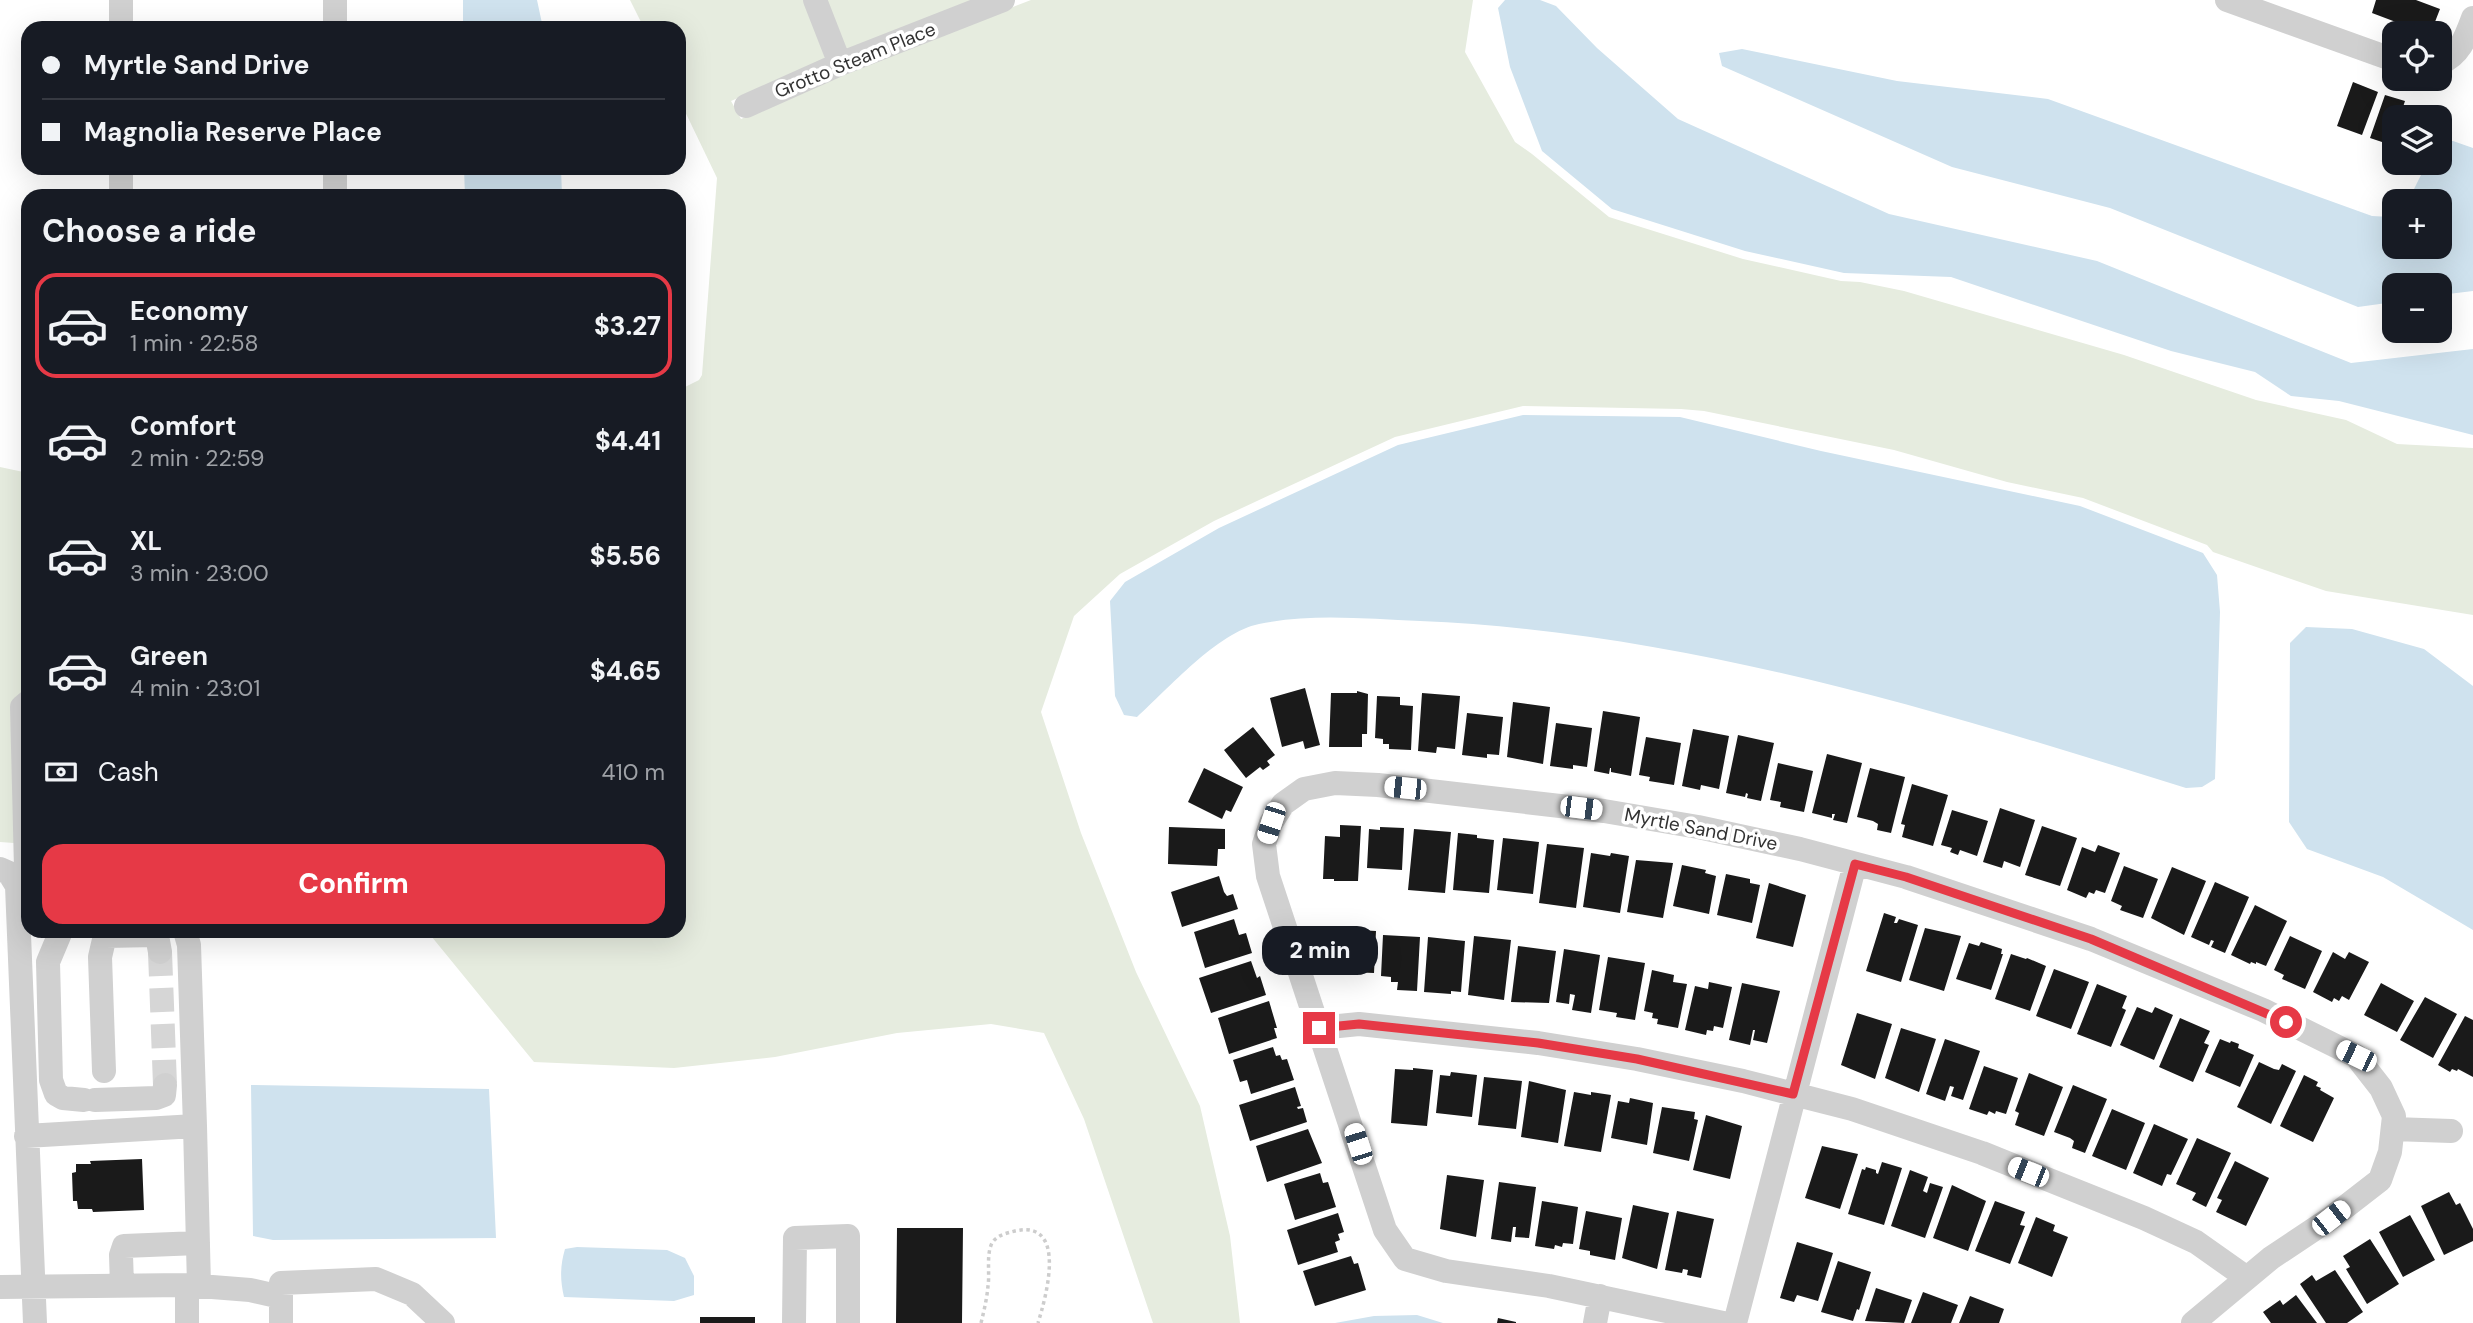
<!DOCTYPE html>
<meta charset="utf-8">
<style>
body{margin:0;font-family:"DM Sans",sans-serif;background:#242831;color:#f1f3f6;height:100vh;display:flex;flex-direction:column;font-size:26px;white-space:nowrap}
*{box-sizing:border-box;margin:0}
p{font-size:23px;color:#9ea1a6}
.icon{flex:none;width:38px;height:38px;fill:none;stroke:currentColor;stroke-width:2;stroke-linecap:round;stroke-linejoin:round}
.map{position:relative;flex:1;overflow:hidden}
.details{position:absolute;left:21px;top:189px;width:665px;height:749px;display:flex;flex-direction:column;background:#171b24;border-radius:21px;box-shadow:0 7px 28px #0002}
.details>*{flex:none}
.banner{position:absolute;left:21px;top:21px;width:665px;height:154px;border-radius:21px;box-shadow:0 7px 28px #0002;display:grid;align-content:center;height:154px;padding:0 21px;background:#171b24}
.buttons{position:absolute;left:2382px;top:21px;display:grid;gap:14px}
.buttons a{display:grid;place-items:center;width:70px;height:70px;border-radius:14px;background:#171b24;box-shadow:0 7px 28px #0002;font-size:35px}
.end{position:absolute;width:32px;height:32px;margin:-16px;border:9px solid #e63946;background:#fff;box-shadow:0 0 0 4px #fff}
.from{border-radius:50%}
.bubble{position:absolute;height:49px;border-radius:21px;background:#171b24;box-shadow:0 7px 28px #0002;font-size:23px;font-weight:800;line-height:49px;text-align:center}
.car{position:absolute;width:21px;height:42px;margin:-21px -10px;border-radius:9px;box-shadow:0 0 5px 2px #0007;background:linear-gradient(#fff 24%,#345 0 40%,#fff 0 76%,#345 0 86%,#fff 0)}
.banner b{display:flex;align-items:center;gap:24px;height:66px;font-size:26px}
.banner b+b{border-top:2px solid #363941}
.banner i{width:18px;height:18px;background:#f1f3f6}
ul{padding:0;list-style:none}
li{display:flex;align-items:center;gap:21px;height:105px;margin:0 14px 10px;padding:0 7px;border:4px solid transparent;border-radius:21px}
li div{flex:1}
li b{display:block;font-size:26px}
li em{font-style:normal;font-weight:800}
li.on{border-color:#e63946}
li>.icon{width:63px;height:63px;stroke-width:1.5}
h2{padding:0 21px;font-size:32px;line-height:84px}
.pay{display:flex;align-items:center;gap:18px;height:77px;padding:0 21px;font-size:26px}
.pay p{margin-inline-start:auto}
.button{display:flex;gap:14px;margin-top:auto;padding:14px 21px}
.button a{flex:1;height:80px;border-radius:21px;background:#e63946;color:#fff;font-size:28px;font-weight:800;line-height:80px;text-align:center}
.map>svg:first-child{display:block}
.green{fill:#e6ecdf}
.water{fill:#cfe2ee}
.building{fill:#1a1a1a}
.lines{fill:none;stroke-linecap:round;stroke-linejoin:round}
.minor-tunnel{stroke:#d6d6d6;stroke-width:24;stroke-dasharray:24 12;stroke-linecap:butt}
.path{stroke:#cdcdcd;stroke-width:3.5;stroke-dasharray:3.5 3.5;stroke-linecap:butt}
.minor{stroke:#d0d0d0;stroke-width:24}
.route{stroke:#e63946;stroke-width:9}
.labels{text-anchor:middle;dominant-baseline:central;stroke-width:7;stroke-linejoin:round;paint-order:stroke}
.street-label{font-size:19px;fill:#333;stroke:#fff}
</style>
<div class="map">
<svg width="2473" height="1323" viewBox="0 0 2473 1323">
<rect width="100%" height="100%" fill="#fff"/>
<path class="green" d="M630 0H803L826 59 731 101 741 119 854 69 1031 0H1473L1465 52 1515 142 1532 154 1609 217 1743 259 1841 281 1860 282 1904 291 2124 355 2256 400 2346 420 2397 444 2473 448V615L2326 591 2213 552 2207 545 2083 498 2007 482 1894 450 1704 411 1681 409 1523 406 1395 437 1214 521 1120 574 1074 616 1041 712 1081 833 1136 972 1200 1106 1230 1236 1240 1323H1153L1084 1119 1044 1033 991 1024 897 1033 775 1057 674 1068 534 1062 427 931H679V390L699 380 702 375 717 178 679 99V28H644Z
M827 0H974L847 51Z
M0 467 28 473V844L0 842Z"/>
<path class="water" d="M463 0H537L543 28H463Z
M1505 0H1540L1556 6 1597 48 1678 119 1889 214 2097 261 2351 363 2473 349V435L2339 401 2291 396 2255 372 2171 351 1951 277 1844 273 1745 251 1612 209 1542 151 1510 67 1498 8Z
M1742 49 1897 81 2048 99 2372 216 2390 217 2394 214V247H2440V201H2408L2427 163H2440V141H2453L2473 148V291L2440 295V285H2394V302L2358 307 2110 208 1952 167 1722 66 1719 53Z
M464 168H561L562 196H465Z
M1523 415 1680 417 1821 451 2080 506 2203 553 2217 575 2220 612 2215 779 2202 787 2186 788C1937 710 1683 632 1420 621 1367 619 1312 613 1259 624 1218 632 1168 689 1137 717L1124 715 1115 696 1110 601 1125 582 1219 528 1398 445Z
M2306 627 2352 629 2424 649 2473 686V930L2383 877 2307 849 2289 822 2290 643Z
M251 1085 489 1089 496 1238 273 1240 253 1236Z
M577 1247 667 1250 685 1258 694 1276V1295L674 1301 564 1297C560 1280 560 1266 565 1249Z
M1417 1315 1443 1323H1335L1374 1316Z"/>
<path class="building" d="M2376 0H2416L2440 9 2433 27 2428 25 2425 33 2372 13Z
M2353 82 2378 92 2362 135 2337 126Z
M2385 95 2405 101 2403 107 2409 109 2406 117H2394V146L2370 138Z
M1305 688 1320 745 1305 749 1303 741 1282 747 1270 698Z
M1357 691 1368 694 1367 734H1362V747H1329L1331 693H1357Z
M1422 693 1460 696 1455 749 1437 747 1436 753 1418 751Z
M1377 696 1400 697V705L1413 706 1411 750 1389 749V744H1383V739L1375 738Z
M1513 702 1550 707 1543 764 1507 757Z
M1603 711 1640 717 1631 776 1611 772V768H1610L1609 774 1594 771Z
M1467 713 1503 717 1499 755 1487 754V758L1462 755Z
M1556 723 1592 728 1587 767 1573 765V769L1550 766Z
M1253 727 1275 755 1267 761 1270 765 1263 770 1260 767 1246 778 1224 750Z
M1693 729 1729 736 1719 789 1701 785 1700 790 1682 786Z
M1738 735 1774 743 1761 801 1747 798 1748 794 1746 793 1745 797 1726 793Z
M1646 737 1681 743 1674 785 1649 781 1650 777 1639 775Z
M1827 754 1862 763 1847 823 1833 820 1835 814H1832V818L1812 813Z
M1778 763 1813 771 1804 812 1780 807 1781 802 1770 800Z
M1204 768 1243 787 1231 812 1226 810 1222 819 1188 802Z
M1870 768 1905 777 1891 833 1877 830 1878 824 1873 821 1857 817Z
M1912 784 1948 795 1933 846 1902 837 1905 825 1901 824Z
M2000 808 2035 820 2020 867 2004 861 2002 868 1983 862Z
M1952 810 1988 821 1977 856 1960 850 1958 855 1950 852 1952 848 1941 845Z
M1340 825 1361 826 1358 881H1334V879H1323L1325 836 1340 837Z
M2042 826 2077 838 2060 886 2025 875Z
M1169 827 1225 829V849H1218L1217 866 1168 864Z
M1380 827 1404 828 1402 870 1367 868 1369 829 1380 830Z
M1414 829 1451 832 1445 893 1408 890Z
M1458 833 1477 835V838L1494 840 1489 893 1453 890Z
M1503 838 1539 842 1533 894 1497 890Z
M1547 844 1584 848 1576 908 1539 903Z
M2098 845 2120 853 2105 893 2096 890 2094 894 2089 892 2086 898 2067 890 2082 847 2095 852Z
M1591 853 1610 856 1611 853 1629 856 1620 913 1583 907Z
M1636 860 1673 863 1663 918 1627 912Z
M1682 865 1706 870 1705 873 1716 876 1709 914 1673 906Z
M2124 866 2158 879 2143 918 2120 910 2122 906 2111 901Z
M2172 867 2206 881 2184 935 2151 918Z
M1726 874 1750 879V883L1760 885 1752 923 1717 915Z
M1219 876 1224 892 1227 896 1233 894 1238 909 1182 927 1171 892Z
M2215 882 2249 897 2225 953 2211 947 2214 941 2211 940 2209 945 2191 937Z
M1769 883 1806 895 1793 947 1756 938Z
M2255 905 2287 921 2266 966 2256 962V964L2251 962 2250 964 2231 955Z
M1884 913 1896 917 1894 923H1897L1899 919 1918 925 1901 982 1866 971Z
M1234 919 1239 935 1246 933 1252 953 1205 968 1194 932Z
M1925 928 1961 936 1944 991 1909 980Z
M1340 929 1376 931 1374 973 1349 972 1350 968 1338 967Z
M1383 935 1420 937 1417 991 1397 990 1398 982H1391V977L1381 976Z
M1474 936 1511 940 1504 1000 1468 995Z
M2290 936 2322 951 2305 989 2282 979 2284 975 2274 970Z
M1428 937 1465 941 1461 992 1451 991V994L1424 992Z
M1981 942 2002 949 2001 954H2003L1991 990 1956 979 1969 943 1979 946Z
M1518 946 1556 951 1549 1003 1511 1002Z
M1564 949 1600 955 1591 1013 1572 1010 1575 995 1570 994 1569 1004 1556 1002Z
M2333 952 2345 959 2349 952 2369 962 2349 1000 2342 996 2339 1001 2334 998 2332 1002 2313 992Z
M2011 954 2026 959 2027 958 2046 966 2030 1011 1995 999Z
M1608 957 1645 963 1635 1020 1616 1017 1617 1013 1599 1010Z
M1251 961 1257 978 1260 976 1266 995 1211 1013 1199 978Z
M2054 969 2089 982 2071 1029 2036 1016Z
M1652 970 1674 975 1673 982 1687 984 1678 1028 1657 1024 1658 1019 1652 1018 1653 1013 1644 1011Z
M1709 982 1732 987 1723 1028 1714 1026 1713 1031 1707 1030 1706 1035 1685 1030 1695 986 1708 989Z
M1742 983 1780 991 1767 1043 1753 1040 1755 1030H1753L1750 1045 1729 1040Z
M2381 983 2414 1001 2397 1032 2364 1015Z
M2097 984 2127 996 2122 1008 2126 1010 2111 1047 2077 1034Z
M2425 997 2457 1014 2433 1058 2400 1040Z
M1269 1001 1277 1028H1274L1277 1038 1229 1054 1218 1018Z
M2137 1007 2152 1013 2155 1007 2173 1015 2154 1060 2120 1045Z
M1857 1013 1892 1024 1875 1079 1841 1065Z
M2465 1016 2473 1020V1077L2458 1069 2457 1071 2452 1069 2450 1072 2438 1065Z
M2180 1018 2210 1031 2204 1043 2209 1045 2193 1082 2159 1067Z
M1901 1028 1936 1039 1919 1092 1885 1078Z
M1945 1039 1980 1051 1963 1100 1951 1096 1954 1087 1950 1086 1945 1101 1926 1094Z
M2220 1039 2230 1043 2231 1041 2239 1044 2238 1048 2254 1055 2240 1087 2205 1072Z
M1273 1047 1276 1056 1280 1055 1282 1060 1287 1059 1294 1080 1251 1094 1247 1080 1240 1082 1233 1060Z
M2259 1062 2274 1069 2279 1070 2282 1064 2296 1071 2271 1124 2237 1107Z
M1984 1066 2018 1078 2006 1114 1996 1111 1995 1114 1989 1111 1987 1115 1969 1109Z
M1413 1068 1433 1070 1427 1126 1391 1123 1395 1069 1413 1070Z
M1451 1072 1477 1075 1472 1117 1436 1113 1440 1075 1450 1076Z
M2029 1073 2063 1087 2044 1136 2015 1125 2019 1113 2015 1111Z
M2304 1075 2318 1082 2316 1086 2321 1088 2320 1090 2334 1098 2313 1142 2280 1126Z
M1484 1077 1522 1081 1516 1129 1478 1125Z
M1529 1081 1566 1090 1558 1143 1521 1137Z
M2073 1085 2107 1099 2085 1153 2072 1148 2074 1141 2070 1138 2054 1132Z
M1295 1087 1301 1106 1297 1107 1298 1109 1303 1108 1307 1122 1250 1141 1239 1105Z
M1574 1092 1591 1095V1092L1611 1095 1601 1152 1564 1146Z
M1630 1098 1653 1103 1647 1145 1611 1138 1618 1101 1629 1103Z
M1662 1107 1695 1112 1694 1119 1698 1120 1689 1161 1653 1153Z
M2112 1109 2145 1123 2126 1170 2092 1156Z
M1706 1115 1742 1126 1730 1179 1693 1170Z
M2154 1124 2188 1139 2171 1175 2167 1174 2162 1186 2133 1173Z
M1308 1129 1322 1163 1267 1182 1256 1146Z
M2197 1138 2231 1153 2206 1207 2192 1200 2196 1193 2176 1184Z
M1822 1146 1858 1154 1840 1209 1805 1198Z
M142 1159 144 1210 93 1212 92 1209H78L77 1201H73L72 1173 76 1172V1164H91L90 1161Z
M2235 1161 2269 1178 2246 1226 2216 1212 2222 1200 2217 1198Z
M1882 1162 1902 1168 1884 1225 1848 1214 1862 1169 1865 1170 1866 1167 1876 1170V1173L1878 1174Z
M1910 1170 1928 1177 1923 1191 1927 1193 1930 1183 1943 1187 1925 1238 1891 1226Z
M1320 1173 1323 1183 1328 1182 1336 1207 1295 1220 1284 1184Z
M1447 1175 1484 1180 1476 1237 1440 1229Z
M1499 1182 1536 1187 1529 1238 1515 1237 1516 1227H1513L1511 1242 1491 1239Z
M1952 1185 1986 1201 1968 1251 1933 1238Z
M2449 1192 2456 1205 2460 1203 2473 1229V1241L2444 1255 2421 1206Z
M1542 1201 1578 1207 1573 1244 1563 1243 1562 1247 1555 1245 1554 1249 1535 1246Z
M1995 1201 2025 1212 2020 1225 2025 1226 2010 1264 1975 1251Z
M1633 1205 1669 1213 1657 1269 1622 1258Z
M1586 1211 1622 1218 1615 1260 1590 1255V1251L1579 1249Z
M1677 1211 1714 1219 1701 1278 1687 1275 1688 1270 1683 1269 1682 1273 1665 1270Z
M1338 1213 1344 1232 1338 1234 1340 1240 1335 1242 1338 1252 1298 1265 1287 1230Z
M2410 1215 2435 1260 2403 1277 2379 1232Z
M2036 1217 2055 1225 2053 1231 2068 1237 2052 1277 2018 1263Z
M897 1228H963L962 1323H896Z
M2370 1239 2399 1284 2367 1304 2346 1269 2350 1267 2343 1256Z
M1797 1242 1833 1253 1818 1301 1797 1295 1794 1302 1780 1298Z
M1351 1256 1354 1264 1358 1263 1366 1290 1315 1306 1303 1271Z
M1838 1261 1871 1272 1859 1310 1857 1309 1853 1321 1821 1312Z
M2335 1270 2363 1312 2347 1323H2326L2300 1284 2312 1275 2316 1281Z
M1876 1288 1912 1300 1904 1323 1865 1321Z
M1923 1292 1958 1305 1951 1323H1911Z
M2296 1295 2317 1323H2271L2263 1312 2280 1300 2283 1305Z
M1970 1296 2004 1309 1999 1323H1959Z
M700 1317H755V1323H700Z
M1498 1318 1516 1322V1323H1497Z"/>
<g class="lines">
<path class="minor-tunnel" d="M160 952 165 1085"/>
<path class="path" d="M981 1323C984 1311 987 1298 988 1286 990 1273 986 1255 992 1243 997 1235 1007 1233 1015 1231 1068 1219 1046 1297 1038 1323"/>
<path class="minor" d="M121 0V28
M335 0V28
M815 0 840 64
M2227 0 2394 60
M2440 63C2460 55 2466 37 2473 18
M746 106 840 64 1003 0
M121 168V196
M335 168V196
M0 869 9 873 17 886 35 1323
M12 877 26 868 22 707 28 702
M61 931 48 962 51 1080 56 1094 63 1098 84 1100
M185 931 189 945 195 1126
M106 936 154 935 158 941 160 952
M1319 1028 1359 1024 1538 1043 1637 1059 1743 1081 1852 1109 1982 1153 2144 1218 2196 1242 2247 1278
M104 1071 100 957 106 931
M95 1100 156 1098 164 1095 165 1085
M2393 1129 2451 1131
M26 1136 195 1126 199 1286
M122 1285 121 1255 124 1246 198 1243
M187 1285V1323
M0 1287 187 1285 250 1290 281 1297
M281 1323V1283L376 1279 412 1294 443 1323
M794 1323 795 1238 848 1236V1323
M1595 1323 1600 1296
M1723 1323 1549 1286 1446 1271 1405 1259 1385 1230 1268 876 1264 844 1271 823 1283 804 1304 789 1335 783 1378 785 1604 811 1698 827 1800 849 1906 877 2091 939 2263 1010 2356 1056 2381 1088 2394 1116 2390 1152 2380 1180 2331 1218 2271 1258 2193 1323
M1735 1323 1855 864"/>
</g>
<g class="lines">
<path class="route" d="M1319 1028 1359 1024 1538 1043 1637 1059 1793 1094 1855 864 1906 877 2091 939 2286 1022"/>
</g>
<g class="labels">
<g class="street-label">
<text transform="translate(855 60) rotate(-22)">Grotto Steam Place</text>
<text transform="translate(1701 829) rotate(11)">Myrtle Sand Drive</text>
</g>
</g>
</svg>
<div class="buttons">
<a><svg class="icon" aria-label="locate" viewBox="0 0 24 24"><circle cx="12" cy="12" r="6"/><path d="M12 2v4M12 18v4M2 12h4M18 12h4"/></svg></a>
<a><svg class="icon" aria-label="layers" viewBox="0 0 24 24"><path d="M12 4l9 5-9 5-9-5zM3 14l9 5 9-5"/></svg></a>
<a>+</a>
<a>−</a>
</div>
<i class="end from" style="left:2286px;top:1022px"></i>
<i class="end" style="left:1319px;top:1028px"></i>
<div class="bubble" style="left:1262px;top:926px;width:116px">2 min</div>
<i class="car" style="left:1405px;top:788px;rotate:276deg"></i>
<i class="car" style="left:1581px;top:808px;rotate:97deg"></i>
<i class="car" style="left:1271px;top:823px;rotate:198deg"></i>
<i class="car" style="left:2356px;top:1056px;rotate:296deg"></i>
<i class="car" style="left:1358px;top:1144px;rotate:342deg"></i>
<i class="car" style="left:2028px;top:1172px;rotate:292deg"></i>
<i class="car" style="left:2331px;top:1218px;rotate:52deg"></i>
<div class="banner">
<b><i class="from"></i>Myrtle Sand Drive</b>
<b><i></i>Magnolia Reserve Place</b>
</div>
<section class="details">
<h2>Choose a ride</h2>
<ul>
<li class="on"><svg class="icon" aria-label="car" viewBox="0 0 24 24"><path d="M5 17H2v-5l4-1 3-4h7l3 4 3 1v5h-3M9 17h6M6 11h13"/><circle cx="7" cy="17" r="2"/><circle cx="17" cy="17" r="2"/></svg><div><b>Economy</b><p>1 min · 22:58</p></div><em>$3.27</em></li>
<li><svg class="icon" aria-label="car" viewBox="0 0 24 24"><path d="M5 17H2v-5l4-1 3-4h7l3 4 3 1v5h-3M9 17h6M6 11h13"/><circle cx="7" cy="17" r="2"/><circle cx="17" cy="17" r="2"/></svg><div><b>Comfort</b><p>2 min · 22:59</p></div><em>$4.41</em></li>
<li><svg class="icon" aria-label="car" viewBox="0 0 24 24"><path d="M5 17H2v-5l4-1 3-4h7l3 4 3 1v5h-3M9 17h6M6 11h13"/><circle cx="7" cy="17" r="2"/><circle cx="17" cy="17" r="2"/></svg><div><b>XL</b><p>3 min · 23:00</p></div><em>$5.56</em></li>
<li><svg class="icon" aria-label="car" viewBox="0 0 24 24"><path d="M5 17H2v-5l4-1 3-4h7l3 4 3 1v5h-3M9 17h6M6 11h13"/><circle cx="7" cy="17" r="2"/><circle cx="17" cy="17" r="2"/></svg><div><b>Green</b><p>4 min · 23:01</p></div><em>$4.65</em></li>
</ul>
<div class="pay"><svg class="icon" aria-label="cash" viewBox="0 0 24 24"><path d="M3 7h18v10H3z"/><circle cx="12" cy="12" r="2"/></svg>Cash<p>410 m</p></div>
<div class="button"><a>Confirm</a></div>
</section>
</div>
